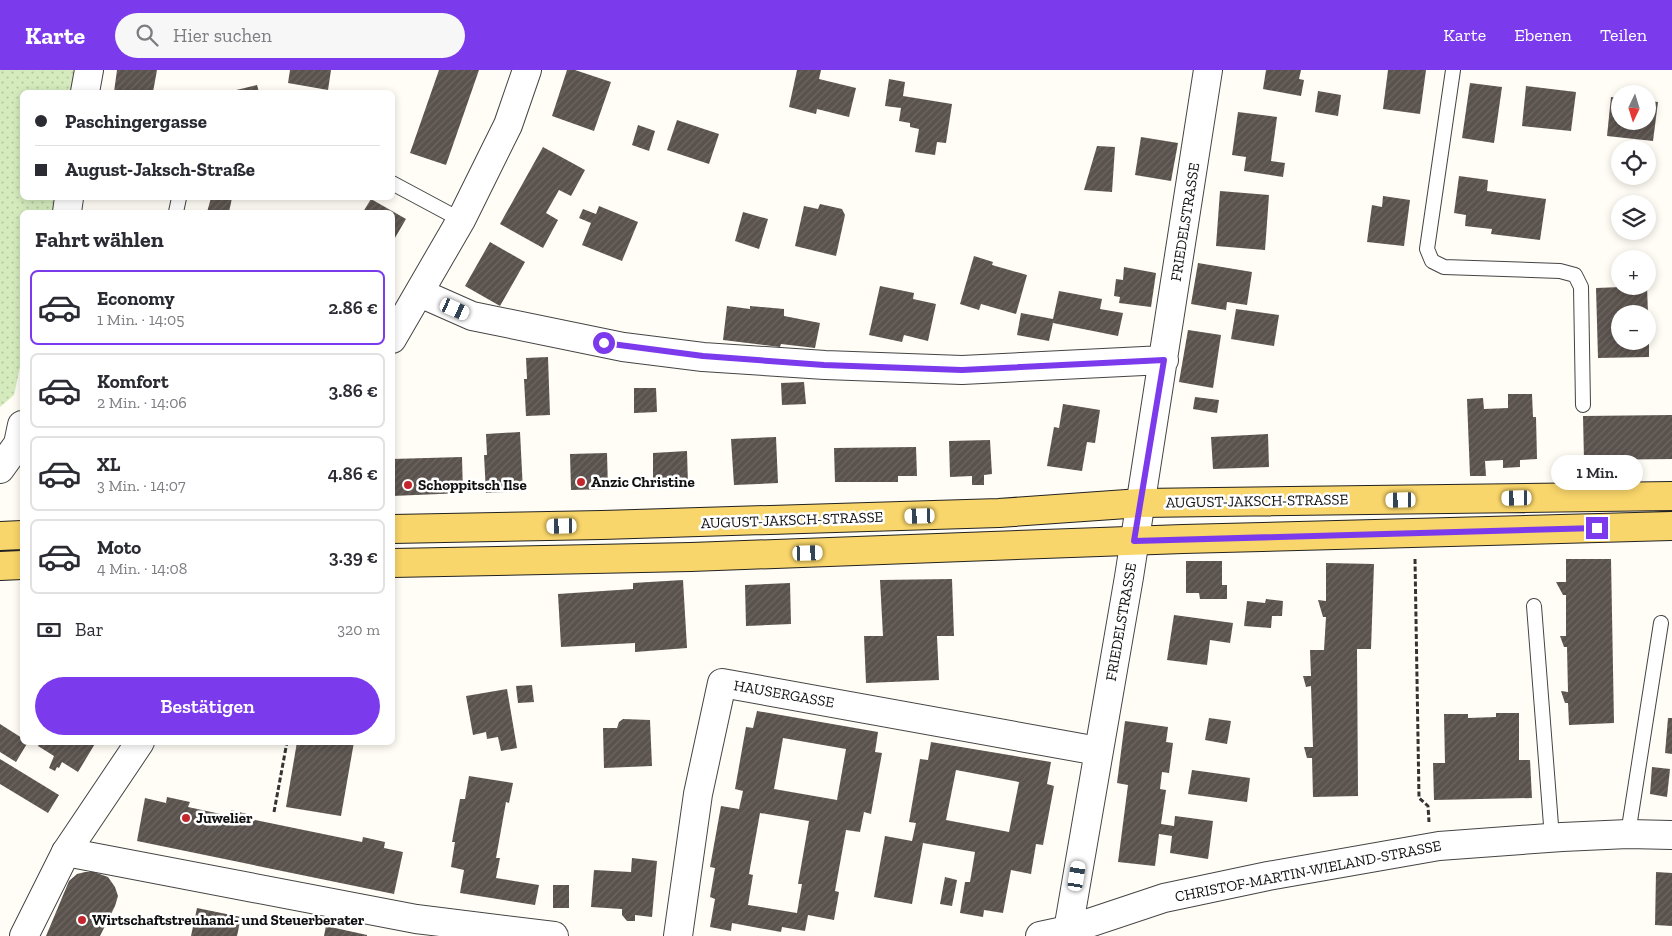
<!DOCTYPE html>
<html lang="de">
<meta charset="utf-8">
<style>
body{margin:0;font-family:"Zilla Slab",serif;background:#f7f7f7;color:#2b2b33;height:100vh;display:flex;flex-direction:column;font-size:19px;white-space:nowrap}
*{box-sizing:border-box;margin:0}
p{font-size:16px;color:#7c7c81}
.icon{flex:none;width:28px;height:28px;fill:none;stroke:currentColor;stroke-width:2;stroke-linecap:round;stroke-linejoin:round}
.map{position:relative;flex:1;overflow:hidden}
.panel{position:absolute;left:20px;top:140px;width:375px;height:535px;display:flex;flex-direction:column;background:#fff;border-radius:8px;box-shadow:0 2px 8px #0003}
.panel>*{flex:none}
.top-card{position:absolute;left:20px;top:20px;width:375px;height:110px;border-radius:8px;box-shadow:0 2px 8px #0003;display:grid;align-content:center;height:110px;padding:0 15px;background:#fff}
.needle{width:32px;rotate:184deg}
.tools{position:absolute;left:1611px;top:15px;display:grid;gap:10px}
.tools a{display:grid;place-items:center;width:45px;height:45px;border-radius:50%;background:#fff;box-shadow:0 2px 8px #0003;font-size:25px}
.end{position:absolute;width:22px;height:22px;margin:-11px;border:6px solid #7c3aed;background:#fff;box-shadow:0 0 0 2px #fff}
.from{border-radius:50%}
.bubble{position:absolute;height:35px;border-radius:18px;background:#fff;box-shadow:0 2px 8px #0003;font-size:16px;font-weight:600;line-height:35px;text-align:center}
.car{position:absolute;width:15px;height:30px;margin:-15px -8px;border-radius:6px;box-shadow:0 0 4px 1px #0007;background:linear-gradient(#fff 24%,#345 0 40%,#fff 0 76%,#345 0 86%,#fff 0)}
.top-card b{display:flex;align-items:center;gap:18px;height:48px;font-size:19px}
.top-card b+b{border-top:1px solid #e1e1e2}
.top-card i{width:12px;height:12px;background:#2b2b33}
ul{padding:0;list-style:none}
li{display:flex;align-items:center;gap:15px;height:75px;margin:0 10px 8px;padding:0 5px;border:2px solid #e1e1e2;border-radius:8px}
li div{flex:1}
li b{display:block;font-size:19px}
li em{font-style:normal;font-weight:600}
li.active{border-color:#7c3aed}
li>.icon{width:45px;height:45px;stroke-width:1.5}
h2{padding:0 15px;font-size:22px;line-height:60px}
.pay{display:flex;align-items:center;gap:12px;height:55px;padding:0 15px;font-size:19px}
.pay p{margin-inline-start:auto}
.primary-button{display:flex;gap:10px;margin-top:auto;padding:10px 15px}
.primary-button a{flex:1;height:58px;border-radius:30px;background:#7c3aed;color:#fff;font-size:20px;font-weight:600;line-height:58px;text-align:center}
header{display:flex;align-items:center;gap:30px;box-sizing:border-box;height:70px;padding:0 25px;background:#7c3aed;color:#fff}
header strong{font-size:24px}
nav{display:flex;gap:28px;margin-inline-start:auto;font-size:18px}
.search{width:350px;height:45px;background:#f7f7f7;display:flex;align-items:center;gap:12px;box-sizing:border-box;padding:0 18px;border-radius:28px;color:#7c7c81;font-size:19px}
.map>svg:first-child{display:block}
.park{fill:url(#park-dots)}
.building{fill:url(#building-hatch);fill-rule:evenodd}
.lines{fill:none;stroke-linecap:round;stroke-linejoin:round}
.service-casing{stroke:#444;stroke-width:16}
.minor-casing{stroke:#444;stroke-width:30}
.tertiary-casing{stroke:#444;stroke-width:30}
.primary-casing{stroke:#222;stroke-width:30}
.path{stroke:#333;stroke-width:3;stroke-dasharray:5 2.5;stroke-linecap:butt}
.service{stroke:#fff;stroke-width:14}
.minor{stroke:#fff;stroke-width:28}
.tertiary{stroke:#fff;stroke-width:28}
.primary{stroke:#f9d66b;stroke-width:28}
.route{stroke:#7c3aed;stroke-width:6}
.poi-dot{fill:#c4262e;stroke:#fff;stroke-width:2}
.labels{text-anchor:middle;dominant-baseline:central;stroke-width:5;stroke-linejoin:round;paint-order:stroke}
.street-label{font-size:15px;fill:#111;stroke:#fff}
.poi-label{font-size:15px;font-weight:bold;fill:#111;stroke:#fff;text-anchor:start}
</style>
<header>
<strong>Karte</strong>
<div class="search"><svg class="icon" aria-label="search" viewBox="0 0 24 24"><circle cx="10" cy="10" r="6"/><path d="M15 15l6 6"/></svg>Hier suchen</div>
<nav><a>Karte</a><a>Ebenen</a><a>Teilen</a></nav>
</header>
<div class="map">
<svg width="1672" height="866" viewBox="0 0 1672 866">
<defs>
<pattern id="park-dots" width="8" height="8" patternUnits="userSpaceOnUse" patternTransform="scale(1.25)"><rect width="8" height="8" fill="#d5ebbd"/><path d="M2 2h.1M6 6h.1" fill="none" stroke="#b6c8a1" stroke-width="1.8" stroke-linecap="round"/></pattern>
<pattern id="building-hatch" width="6" height="6" patternUnits="userSpaceOnUse" patternTransform="scale(1.25)"><rect width="6" height="6" fill="#5a524d"/><path d="M-1 1l2-2M0 6l6-6M5 7l2-2" fill="none" stroke="#6d6662"/></pattern>
</defs>
<rect width="100%" height="100%" fill="#fffdf5"/>
<path class="park" d="M0 0H75L71 22H22V128H56L54 142H22V288L14 325 0 337Z"/>
<path class="building" d="M117 0H157L153 22H114Z
M290 0H331L328 20 288 13Z
M439 0H479L446 95 410 83Z
M567 0H575L611 12 594 61 552 46Z
M797 0H821L819 9 856 18 849 47 817 39 816 44 789 37Z
M1266 0H1301L1299 9 1304 10 1301 26 1263 19Z
M1388 0H1426L1420 44 1383 39Z
M889 9 905 12 903 26 952 34 946 73 937 72 935 85 915 82 919 59 910 57V53L899 51 901 38 885 36Z
M1470 13 1502 17 1494 73 1462 68Z
M257 15 259 22H228Z
M1526 16 1576 22 1571 61 1522 56Z
M1318 21 1341 25 1338 46 1315 42Z
M1611 27 1620 28V51H1648V31L1658 32 1653 71 1607 66Z
M1238 42 1277 47 1271 91 1285 93 1283 107 1244 101 1246 87 1232 85Z
M677 50 719 64 709 94 667 80Z
M638 55 655 61 649 81 632 75Z
M1141 67 1178 73 1171 111 1135 105Z
M1097 76 1115 77 1112 122 1084 120Z
M543 77 585 100 571 126 559 120 546 143 558 150 543 178 500 154Z
M1459 106 1488 110 1487 121 1546 129 1540 170 1491 164 1492 159 1465 156 1466 145 1454 143Z
M1220 121 1269 125 1265 180 1216 176Z
M1383 126 1410 130 1404 176 1367 172 1372 135 1382 137Z
M211 128H232L229 142H207Z
M371 129 406 149 392 173V142H363Z
M820 134 842 139 845 145 836 186 795 176 804 136 818 139Z
M599 136 638 152 622 191 582 175 591 153 579 148 583 139 596 144Z
M743 142 768 149 759 179 735 171Z
M490 172 525 192 500 236 465 216Z
M974 186 993 192 992 195 1027 205 1016 244 981 234 979 240 960 234Z
M1198 193 1252 202 1247 235 1227 232 1226 240 1191 234Z
M1124 197 1156 203 1151 237 1119 233 1120 227 1114 226 1116 209 1123 210Z
M880 216 914 223 913 229 936 234 928 271 904 265 902 272 869 265Z
M1647 216 1648 244H1620V271H1649V287L1598 288 1596 218Z
M1059 221 1102 229 1100 239 1123 243 1118 266 1053 253 1049 271 1017 265 1021 243 1053 249Z
M727 236 750 239V236L784 239V246L820 253 815 278 781 274 780 277 723 270Z
M1236 239 1279 245 1274 276 1231 269Z
M1188 260 1221 265 1213 318 1179 312Z
M548 287 550 345 526 346 524 309H527L526 288Z
M804 312 806 334 782 335 781 313Z
M634 318H656L657 342 634 343Z
M1508 324H1532L1533 347H1536L1537 389 1520 390V397L1503 398V390L1485 391 1486 406H1470L1467 329 1483 328 1484 339 1508 338Z
M1195 327 1219 330 1217 343 1193 339Z
M1063 334 1100 340 1095 373 1087 372 1082 401 1047 396 1054 357 1059 358Z
M1672 345V389L1584 390 1583 346Z
M520 362 523 421 486 423 484 385H487L486 364Z
M1268 364 1269 397 1213 399 1211 367Z
M776 367 778 413 734 415 731 369Z
M990 370 992 404 984 405V415H972V406L950 407 949 371Z
M916 377 917 406H898V412H835L834 378Z
M687 381 688 415 653 416V383Z
M607 383 608 419 571 420 570 384Z
M462 387 463 423 392 426V389Z
M1566 489H1611L1614 653 1569 655 1568 633H1565L1561 621 1568 622 1567 577H1564L1560 566H1566V525H1563L1556 512H1566Z
M1186 491H1222V515H1227V529H1200L1199 523H1186Z
M1326 493 1374 494 1371 579H1357L1358 726 1313 727 1312 688H1307L1304 677H1313L1311 616 1306 617 1303 606H1311L1310 580H1324L1326 547H1323L1318 530 1326 531Z
M952 509 954 566H937L939 610 866 613 864 566H883L880 510Z
M683 510 687 578 635 582V573L561 577 558 524 633 519V513Z
M790 513 791 554 746 556 745 515Z
M1266 529 1283 531 1282 546H1272L1271 558 1244 556 1247 531 1265 533Z
M1174 545 1233 553 1230 573 1210 570 1207 595 1167 590Z
M532 615 534 632 518 633 516 616Z
M507 619 517 678 501 681 498 667 487 669 486 662 473 665 466 626Z
M757 641 878 662 875 682 882 683 871 744 864 742 860 762 846 760 835 821 839 822 834 850 808 845 805 861 782 857 781 862 732 853 731 861 710 857 715 829 710 827 715 798 710 797 721 736 739 739 743 721 735 719 746 657 753 658ZM783 668 846 679 837 730 774 719ZM760 743 809 751 798 814H802L797 843 748 835 753 805 749 804Z
M1496 643H1519V690H1530L1532 728 1434 730 1433 693H1445L1444 644H1468V648L1496 647Z
M1209 648 1231 651 1227 674 1205 670Z
M1668 648H1672V684L1665 683Z
M623 649 650 650 652 696 604 698 603 658H617L619 652Z
M1125 651 1168 657 1166 672 1173 673 1169 703 1162 702 1160 719 1166 720 1161 754 1174 756 1175 746 1213 751 1208 789 1170 783 1172 766 1159 764 1155 796 1118 792 1128 715 1117 713Z
M0 654 22 668V672H28L16 692 0 682Z
M40 672H96L78 702 62 692 59 698 57 697 55 701 49 698 54 686 38 676Z
M297 672H354L341 746 286 737Z
M931 672 1051 692 1047 714 1054 716 1043 775 1036 774 1031 804 1011 800 1003 843 984 840 983 847 960 843 965 812H970L975 782 923 773 912 834 874 827 885 766 912 771 916 753 909 752 920 689 928 690ZM956 700 1019 712 1009 762 946 750Z
M0 689 59 725 48 743 0 714Z
M1652 697 1670 699 1667 727 1650 724Z
M1192 700 1250 708 1247 732 1188 724Z
M469 706 513 713 509 733 506 732 496 788H500L496 808 539 815 535 835 460 823 464 800 451 797 455 772H452L460 729H465Z
M167 727 190 732 188 737 230 746 231 740 251 745 250 749 362 772 363 767 385 772 384 778 403 782 394 824 137 771 145 728 166 733Z
M632 788 657 791 652 847 635 845V851H627L622 845V839L591 837 594 800 631 802Z
M85 802H94L108 807 115 817 118 826 115 836 100 866H46L69 811 77 804Z
M1656 802 1672 803V856L1655 855Z
M945 807 957 810 952 836 940 834Z
M553 815H569V838H553Z
M197 838 241 847 237 866H191Z
M326 856 367 865V866H324Z"/>
<g class="lines">
<g class="service-casing">
<path id="service" d="M1453 0 1427 179 1432 191 1444 197 1560 201 1575 205 1581 217 1583 335
M392 113 461 150
M176 142 179 128
M1534 536 1552 768
M1628 764 1661 553"/>
</g>
<g class="minor-casing">
<path id="minor" d="M85 22 89 0
M67 142 69 128
M420 223 472 246 623 277 703 287 825 295 962 300 1164 290
M0 399 18 374 22 355
M66 782 416 849 554 866
M678 866 698 724 722 613 1098 681
M1040 866 1068 860 1164 828 1268 806 1439 776 1562 767 1628 764 1672 765
M1067 866 1129 507 1208 0"/>
</g>
<g class="tertiary-casing">
<path id="tertiary" d="M392 269 461 150 508 55 527 0
M24 866 66 782 140 672"/>
</g>
<g class="primary-casing">
<path id="primary" d="M392 459 602 455 999 443 1141 433 1672 426
M0 466 22 465
M392 493 691 487 1183 469 1672 456
M0 496 22 495"/>
</g>
<path class="path" d="M1415 489 1419 728 1428 736 1429 752
M274 742 287 672"/>
<use href="#service" class="service"/>
<use href="#minor" class="minor"/>
<use href="#tertiary" class="tertiary"/>
<use href="#primary" class="primary"/>
</g>
<g class="lines">
<path class="route" d="M604 273 703 286 824 295 962 300 1164 290 1134 471 1597 458"/>
</g>
<g class="poi-dot">
<circle cx="581" cy="412" r="5"/>
<circle cx="408" cy="415" r="5"/>
<circle cx="186" cy="748" r="5"/>
<circle cx="82" cy="850" r="5"/>
</g>
<g class="labels">
<g class="street-label">
<text transform="translate(1185 152) rotate(-81)">FRIEDELSTRASSE</text>
<text transform="translate(1257 431) rotate(-1)">AUGUST-JAKSCH-STRASSE</text>
<text transform="translate(792 450) rotate(-2)">AUGUST-JAKSCH-STRASSE</text>
<text transform="translate(1121 552) rotate(-80)">FRIEDELSTRASSE</text>
<text transform="translate(784 624) rotate(10)">HAUSERGASSE</text>
<text transform="translate(1308 801) rotate(-11)">CHRISTOF-MARTIN-WIELAND-STRASSE</text>
</g>
<g class="poi-label">
<text x="591" y="412">Anzic Christine</text>
<text x="418" y="415">Schoppitsch Ilse</text>
<text x="196" y="748">Juwelier</text>
<text x="92" y="850">Wirtschaftstreuhand- und Steuerberater</text>
</g>
</g>
</svg>
<div class="tools">
<a><svg class="needle" viewBox="-14 -14 28 28"><path d="M0-13l5 13h-10z" fill="#e53935"/><path d="M0 13l5-13h-10z" fill="#7c7c81"/></svg></a>
<a><svg class="icon" aria-label="locate" viewBox="0 0 24 24"><circle cx="12" cy="12" r="6"/><path d="M12 2v4M12 18v4M2 12h4M18 12h4"/></svg></a>
<a><svg class="icon" aria-label="layers" viewBox="0 0 24 24"><path d="M12 4l9 5-9 5-9-5zM3 14l9 5 9-5"/></svg></a>
<a>+</a>
<a>−</a>
</div>
<i class="end from" style="left:604px;top:273px"></i>
<i class="end" style="left:1597px;top:458px"></i>
<div class="bubble" style="left:1551px;top:385px;width:92px">1 Min.</div>
<i class="car" style="left:455px;top:239px;rotate:114deg"></i>
<i class="car" style="left:1517px;top:428px;rotate:269deg"></i>
<i class="car" style="left:1401px;top:430px;rotate:269deg"></i>
<i class="car" style="left:920px;top:446px;rotate:268deg"></i>
<i class="car" style="left:562px;top:456px;rotate:269deg"></i>
<i class="car" style="left:808px;top:483px;rotate:88deg"></i>
<i class="car" style="left:1077px;top:806px;rotate:9deg"></i>
<div class="top-card">
<b><i class="from"></i>Paschingergasse</b>
<b><i></i>August-Jaksch-Straße</b>
</div>
<section class="panel">
<h2>Fahrt wählen</h2>
<ul>
<li class="active"><svg class="icon" aria-label="car" viewBox="0 0 24 24"><path d="M5 17H2v-5l4-1 3-4h7l3 4 3 1v5h-3M9 17h6M6 11h13"/><circle cx="7" cy="17" r="2"/><circle cx="17" cy="17" r="2"/></svg><div><b>Economy</b><p>1 Min. · 14:05</p></div><em>2.86 €</em></li>
<li><svg class="icon" aria-label="car" viewBox="0 0 24 24"><path d="M5 17H2v-5l4-1 3-4h7l3 4 3 1v5h-3M9 17h6M6 11h13"/><circle cx="7" cy="17" r="2"/><circle cx="17" cy="17" r="2"/></svg><div><b>Komfort</b><p>2 Min. · 14:06</p></div><em>3.86 €</em></li>
<li><svg class="icon" aria-label="car" viewBox="0 0 24 24"><path d="M5 17H2v-5l4-1 3-4h7l3 4 3 1v5h-3M9 17h6M6 11h13"/><circle cx="7" cy="17" r="2"/><circle cx="17" cy="17" r="2"/></svg><div><b>XL</b><p>3 Min. · 14:07</p></div><em>4.86 €</em></li>
<li><svg class="icon" aria-label="car" viewBox="0 0 24 24"><path d="M5 17H2v-5l4-1 3-4h7l3 4 3 1v5h-3M9 17h6M6 11h13"/><circle cx="7" cy="17" r="2"/><circle cx="17" cy="17" r="2"/></svg><div><b>Moto</b><p>4 Min. · 14:08</p></div><em>3.39 €</em></li>
</ul>
<div class="pay"><svg class="icon" aria-label="cash" viewBox="0 0 24 24"><path d="M3 7h18v10H3z"/><circle cx="12" cy="12" r="2"/></svg>Bar<p>320 m</p></div>
<div class="primary-button"><a>Bestätigen</a></div>
</section>
</div>
